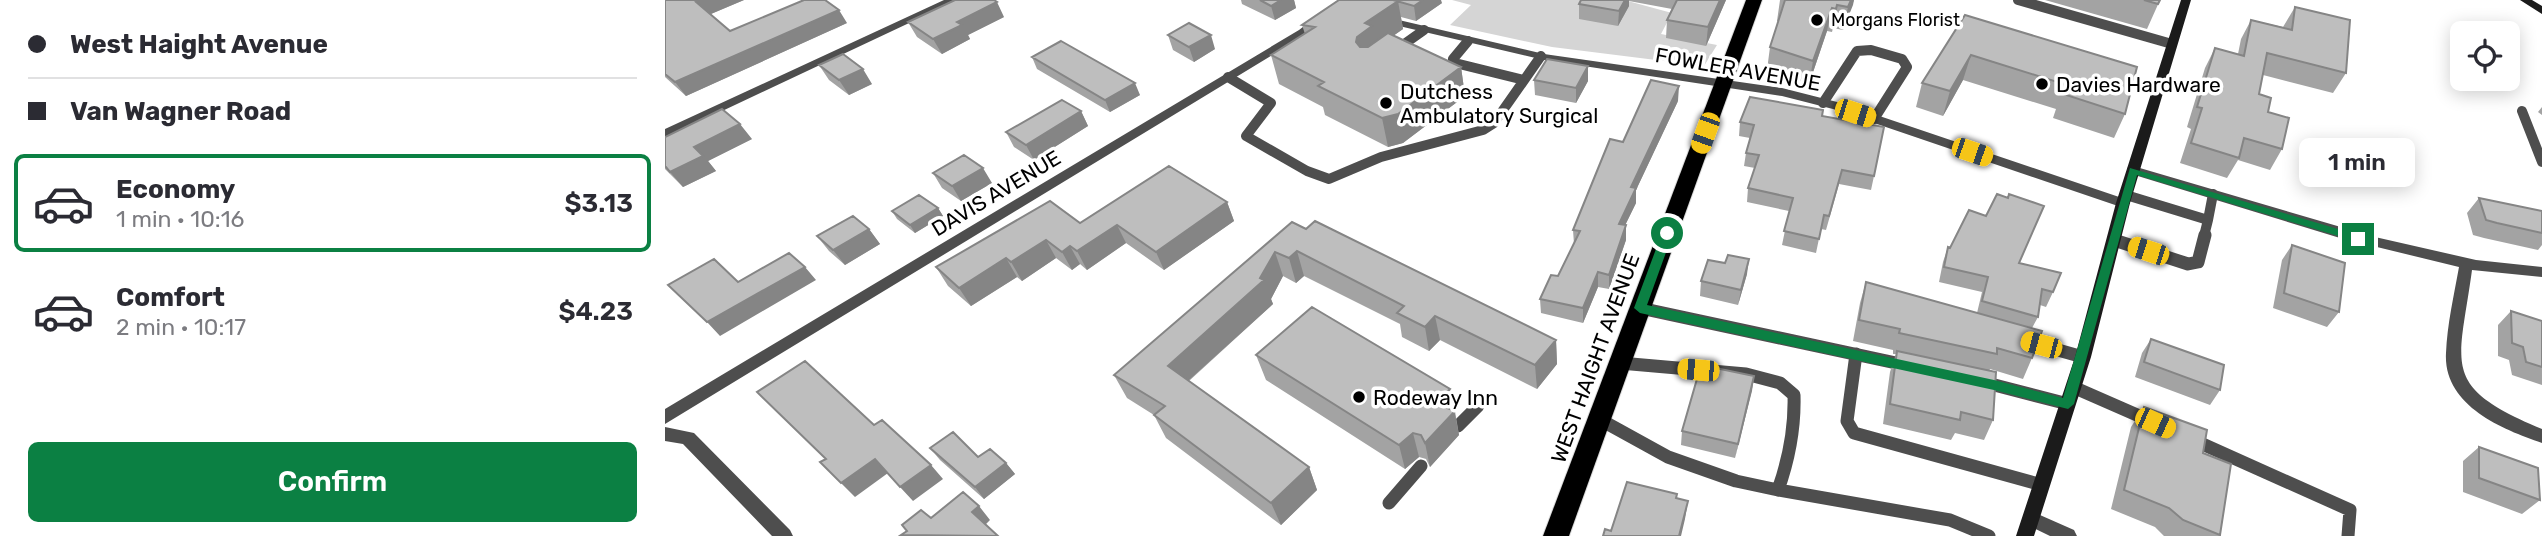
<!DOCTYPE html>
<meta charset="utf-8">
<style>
body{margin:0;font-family:Rubik,sans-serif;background:#f7f7f7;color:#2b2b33;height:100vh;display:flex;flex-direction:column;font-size:26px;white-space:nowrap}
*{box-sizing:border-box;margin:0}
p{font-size:23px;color:#7c7c81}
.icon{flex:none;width:38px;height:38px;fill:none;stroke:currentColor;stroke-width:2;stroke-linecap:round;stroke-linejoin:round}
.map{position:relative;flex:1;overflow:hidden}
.sheet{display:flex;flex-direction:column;background:#fff;width:665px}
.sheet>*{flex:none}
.top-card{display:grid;align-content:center;height:154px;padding:0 28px;background:#fff}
.fabs{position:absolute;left:1785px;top:21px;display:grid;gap:14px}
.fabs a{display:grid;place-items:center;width:70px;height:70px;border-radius:10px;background:#fff;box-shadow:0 4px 18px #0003;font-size:35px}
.end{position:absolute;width:32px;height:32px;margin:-16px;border:9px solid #0b8043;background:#fff;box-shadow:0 0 0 4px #fff}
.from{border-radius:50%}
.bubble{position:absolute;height:49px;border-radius:10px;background:#fff;box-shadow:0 4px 18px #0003;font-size:23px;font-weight:600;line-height:49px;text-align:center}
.car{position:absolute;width:21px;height:42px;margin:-21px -10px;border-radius:9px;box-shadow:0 0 5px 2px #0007;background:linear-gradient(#f5c518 24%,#345 0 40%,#f5c518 0 76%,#345 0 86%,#f5c518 0)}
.top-card b{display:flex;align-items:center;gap:24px;height:66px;font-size:26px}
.top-card b+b{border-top:2px solid #e1e1e2}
.top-card i{width:18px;height:18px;background:#2b2b33}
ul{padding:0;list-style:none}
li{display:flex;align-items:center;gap:21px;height:98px;margin:0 14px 10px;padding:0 14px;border:4px solid transparent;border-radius:10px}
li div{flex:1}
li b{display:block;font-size:26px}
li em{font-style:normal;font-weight:600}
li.selected{border-color:#0b8043}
li>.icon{width:63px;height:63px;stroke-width:1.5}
.cta{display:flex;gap:14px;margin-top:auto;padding:14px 28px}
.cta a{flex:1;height:80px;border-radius:10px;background:#0b8043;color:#fff;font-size:28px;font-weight:600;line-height:80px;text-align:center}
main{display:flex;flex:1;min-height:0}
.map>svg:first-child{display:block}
.green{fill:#d5d5d5}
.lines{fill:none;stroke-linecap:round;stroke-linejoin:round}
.highway-casing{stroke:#dbdbdb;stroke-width:2}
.lane-far1{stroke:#4e4e4e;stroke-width:10}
.lane{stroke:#4e4e4e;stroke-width:13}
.street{fill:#4e4e4e;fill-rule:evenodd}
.secondary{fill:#1b1b1b;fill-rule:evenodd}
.highway{fill:#000;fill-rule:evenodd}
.wall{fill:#a3a3a3}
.shaded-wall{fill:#858585}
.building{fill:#bebebe;stroke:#858585;stroke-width:2}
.route{fill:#0b8043}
.poi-dot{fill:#000;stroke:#fff;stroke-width:2.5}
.labels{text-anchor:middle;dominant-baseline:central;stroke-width:7;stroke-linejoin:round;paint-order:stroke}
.far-poi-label{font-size:18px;fill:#000;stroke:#fff;text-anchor:start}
.street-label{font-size:21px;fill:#000;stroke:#fff}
.poi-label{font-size:21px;fill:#000;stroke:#fff;text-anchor:start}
</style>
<main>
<section class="sheet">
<div class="top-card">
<b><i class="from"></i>West Haight Avenue</b>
<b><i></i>Van Wagner Road</b>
</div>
<ul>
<li class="selected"><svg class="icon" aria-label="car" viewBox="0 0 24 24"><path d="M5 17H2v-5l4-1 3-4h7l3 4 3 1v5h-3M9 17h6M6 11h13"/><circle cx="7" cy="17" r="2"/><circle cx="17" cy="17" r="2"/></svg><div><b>Economy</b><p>1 min · 10:16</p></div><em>$3.13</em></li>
<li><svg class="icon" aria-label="car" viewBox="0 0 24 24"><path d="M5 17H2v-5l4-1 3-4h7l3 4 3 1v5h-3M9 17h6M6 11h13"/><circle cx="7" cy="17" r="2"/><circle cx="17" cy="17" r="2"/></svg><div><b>Comfort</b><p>2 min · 10:17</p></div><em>$4.23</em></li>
</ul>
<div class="cta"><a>Confirm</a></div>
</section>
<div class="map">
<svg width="1877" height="536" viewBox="0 0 1877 536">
<rect width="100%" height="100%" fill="#fff"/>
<path class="green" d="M787 0H959L1007 13 996 34 1052 45 1039 66 887 47 785 25 806 5Z"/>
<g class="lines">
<g class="highway-casing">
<path id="highway" d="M1081 0H1097L904 536H878Z"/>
</g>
<path class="lane-far1" d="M1353 0 1507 44
M803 41 788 59 790 63 859 80
M728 52 759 30
M563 77 606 103 581 136 642 171 664 179 716 157 818 130 829 123 876 56
M1158 103 1192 51 1206 50 1237 59 1242 67 1209 119
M1857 111 1877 162
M1461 195 1543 220 1548 194
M1539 236 1543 220"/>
<path class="lane" d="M1449 240 1523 264 1533 262 1540 235
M975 308 1245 366
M1357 340 1418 357
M1191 354 1182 421 1189 433 1377 485
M1314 381 1403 404
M1408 387 1488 422
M934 419 1003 457 1071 481 1113 490C1124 459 1130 428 1129 395L1115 383 1081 374 955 363
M793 426 813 406
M1524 438 1685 510 1683 536
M1113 490 1285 520 1324 536
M724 503 756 466"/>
<path class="street" d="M279 0H293L0 138V129Z
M673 0H685L642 34 0 424V409L634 30Z
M721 17 879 54 1117 88 1176 103 1463 200 1465 203 1463 206H1453L1168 109 1117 96 879 60 717 22V18Z
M1468 166 1710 237 1811 260 1877 267V277L1807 270C1794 367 1774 386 1877 429V443C1836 429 1778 405 1781 353 1782 325 1789 295 1794 267L1675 238 1463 173 1462 170 1463 167Z
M0 427 29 433 125 530 128 536H107L18 444 0 441Z
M1366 511 1409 530 1412 536H1385L1360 524 1357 519 1360 514Z"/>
<path class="secondary" d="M1516 0H1526L1465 203 1426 357 1369 536H1351L1410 357 1451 203Z
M1855 0H1867L1877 6V14Z"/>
<use href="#highway" class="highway"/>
</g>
<path class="wall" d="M0 0H79L46 14 65 31 182 23 21 96 0 77Z
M576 0H629L631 8 610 20 577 4Z
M674 0 777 3 751 21 736 17 738 29 728 36 796 67 800 96 738 143 723 147 660 115 658 107 614 84 606 55 640 34 637 25Z
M916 0H1061L1041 46 1001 38 1002 20 1007 9 964 1V6L953 26 914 19V4Z
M1115 0H1189L1178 30 1168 28 1167 32 1162 31 1144 84 1102 70 1105 47 1113 21H1112Z
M1380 0H1495L1482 29Z
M1630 7 1681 73 1668 93 1598 75 1594 94 1603 112 1617 149 1605 170 1573 160 1562 178 1515 163 1526 129 1522 127 1540 68 1550 48 1573 54 1576 39 1586 20 1618 27Z
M1300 15 1460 114 1449 138 1388 118 1391 109 1298 80 1278 116 1251 107 1257 83Z
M339 17 303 35 305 39 277 54 252 37 243 22Z
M503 35 550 49 529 62 508 50Z
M367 57 475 95 445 112 372 69Z
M154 65 207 84 184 95 164 80Z
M869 80 923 81 911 103 870 95Z
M1013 101 971 190V203L960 225 961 240 944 289 933 287 918 323 876 313 875 299 893 276 909 244 908 230 958 142Z
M1877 107V115L1873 112Z
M416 111 423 126 369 160 349 147 341 132Z
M1157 116 1209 176 1206 190 1174 184 1161 230 1156 229 1151 253 1117 245 1124 211 1082 202 1083 188 1090 168 1079 166 1081 153 1085 138 1074 136 1075 122Z
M0 137 87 139 43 161 51 171 18 187 0 169Z
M268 173 327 183 296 201 277 188Z
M1814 198 1877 211V245L1873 250 1819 238 1808 235 1802 213Z
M562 202 569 221 499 270 461 243 422 270 415 264 407 270 391 258 357 281 352 277 306 306 283 286 271 267 415 223Z
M273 208 278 216 250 233 232 219 227 211Z
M627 222 891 340 892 364 872 389 775 340 764 351 737 337 735 324 639 276 631 283 618 276 606 299 608 304 524 381 644 467 652 490 616 525 501 438 489 415 462 398 449 375Z
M204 229 215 244 180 265 164 251 152 236Z
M1627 245 1674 312 1662 327 1608 308 1617 260Z
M1283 247 1354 263 1388 292 1381 307 1375 305 1373 317 1367 328V358L1358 379 1325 369 1324 371 1328 420 1319 440 1290 433 1286 440 1218 424 1225 372 1231 354H1228V350L1188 341 1195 303 1201 282 1312 313 1317 292 1274 282 1278 262Z
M1082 274 1073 305 1035 296 1036 281Z
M1846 311 1877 321V385L1847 375 1844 360 1833 356V325Z
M1486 339 1555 390 1545 405 1470 377 1477 353Z
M591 355 790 411 794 435 765 467 761 459 754 457 740 469 601 380Z
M1089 376 1070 458 1016 445 1017 431Z
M1479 407 1538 453 1555 536H1499L1490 527 1446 509 1466 427Z
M1814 447 1875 500 1857 514 1798 492V461Z
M265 448 341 463 350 474 319 499 275 460Z"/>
<path class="shaded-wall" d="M37 0H79L41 16 31 2Z
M616 0H629L631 8 610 20 606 6Z
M758 0H776L777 3 751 21 749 6Z
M960 0H964V6L953 26 954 11Z
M1055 0H1061L1041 46 1043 27Z
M1186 0H1189L1188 5 1178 30 1183 7Z
M733 1 738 29 711 48 698 65 691 42 692 37 700 23Z
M332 2 339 17 303 35 305 39 277 54 268 39 292 22Z
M1167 8 1162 31 1144 84 1148 61Z
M174 10 182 23 21 96 10 82Z
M546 35 550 49 529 62 524 47Z
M1306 55 1298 80 1278 116 1285 91Z
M923 66V81L911 103V88Z
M796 67 800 96 738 143 723 147 717 118Z
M198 69 207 84 184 95 174 80Z
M470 83 475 95 445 112 440 100Z
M1014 86 1013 101 971 190V203L954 238V224L966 187Z
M416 111 423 126 369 160 361 145Z
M75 124 87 139 43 161 51 171 18 187 5 172 29 147Z
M318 168 327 183 296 201 287 186Z
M562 202 569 221 499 270 491 252Z
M273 208 278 216 250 233 245 225Z
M452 225 461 243 422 270 412 251Z
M961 225V240L944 289V275Z
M204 229 215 244 180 265 168 250Z
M381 240 391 258 357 281 346 262Z
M405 246 415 264 407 270 397 252Z
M632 251 639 276 631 283 624 258Z
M610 252 618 276 606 299 608 304 514 389 503 366 595 278Z
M341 258 352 277 306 306 294 288Z
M1084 259 1082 274 1073 305 1076 290Z
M140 267 151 280 55 336 42 322Z
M933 272V287L918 323V308Z
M770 316 775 340 764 351 760 327Z
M891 340 892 364 872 389 870 365Z
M1089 376 1087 391 1070 458 1073 444Z
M785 389 794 435 765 467 760 443 779 403V395Z
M748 433 754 457 740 469 734 445Z
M210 459 223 473 190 497 176 483Z
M341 463 350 474 319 499 310 487Z
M266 465 278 479 248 501 235 487Z
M644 467 652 490 616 525 606 503Z
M1023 501 1020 519 1016 536H1014Z
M314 506 325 520 319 526 307 512Z"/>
<path class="building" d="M0 0H37L31 2 65 31 139 0H160L174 10 10 82 0 74Z
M290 0H329L332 2 292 22 297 25 268 39 243 22Z
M595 0H616L606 6Z
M674 0H728L733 1 700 23 707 26 692 37 691 42 695 47H703L723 33 796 67 733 114 717 118 653 86 659 82 606 55 650 27 637 25Z
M728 0H758L749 6Z
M916 0H960L954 11 914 4Z
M1012 0H1055L1043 27 1002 20Z
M1120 0H1186L1183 7 1172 5 1171 9 1167 8 1148 61 1105 47Z
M1479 0H1495L1493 4Z
M1630 7 1685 20 1681 73 1602 53 1594 94 1606 98 1603 112 1624 118 1617 149 1579 138 1574 158 1526 143 1537 108 1532 107 1550 48 1579 56 1586 20 1627 30Z
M1300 15 1472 67 1460 114 1398 94 1402 85 1306 55 1285 91 1257 83Z
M524 23 546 35 524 47 503 35Z
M396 41 470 83 440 100 367 57Z
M178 54 198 69 174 80 154 65Z
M882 59 923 66 911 88 869 80Z
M986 80 1014 86 966 187 971 188 954 224 961 225 944 275 933 272 918 308 875 299 886 275 893 276 915 231 908 230 945 139 958 142Z
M1085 97 1158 110 1157 116 1219 127 1209 176 1177 170 1164 216 1159 215 1154 239 1119 231 1128 198 1083 188 1094 155 1081 153 1089 125 1075 122Z
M397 100 416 111 361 145 341 132Z
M57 109 75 124 29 147 38 156 5 172 0 166V137Z
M299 155 318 168 287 186 268 173Z
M504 166 562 202 491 252 452 225 412 251 405 246 397 252 381 240 346 262 341 258 294 288 271 267 385 201 415 223Z
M1332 194 1343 198 1344 194 1379 206 1354 263 1396 273 1388 292 1377 289 1373 317 1317 301 1323 277 1279 267 1283 247 1285 248 1304 210 1321 216Z
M254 195 273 208 245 225 227 211Z
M1814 198 1877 211V233L1832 223 1821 220Z
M188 216 204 229 168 250 152 236Z
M650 221 891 340 870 365 770 316 760 327 732 313 739 306 632 251 624 258 610 252 595 278 599 280 503 366 644 467 606 503 489 415 500 406 449 375 627 222 641 229Z
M1627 245 1680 263 1674 312 1619 293Z
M124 253 140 267 42 322 3 285 49 259 73 282Z
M1063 255 1084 259 1076 290 1036 281 1043 260 1060 263Z
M1201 282 1377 331 1367 358 1332 348V354L1234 333 1235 329 1194 320Z
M647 307 785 389 779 395V403L782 408 790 411 760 443 756 435 748 433 734 445 591 355Z
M1846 311 1877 321V367L1861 362 1858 347 1847 343Z
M1486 339 1559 365 1555 390 1479 362Z
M1232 351 1331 372 1328 420 1296 412 1295 420 1225 404Z
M140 361 209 425 217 420 266 465 235 487 210 459 176 483 155 462 161 459 92 392Z
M1036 365 1089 376 1073 444 1017 431Z
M1479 407 1542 430 1538 453 1566 464 1555 535 1518 520 1504 508 1459 490Z
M288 432 313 457 325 449 341 463 310 487 265 448Z
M1814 447 1873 468 1875 500 1814 478Z
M962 482 1012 494 1011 498 1023 501 1014 536H938L940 529 946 531Z
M298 492 314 506 307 512 333 536 236 535 242 531 237 525 256 510 266 518Z"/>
<path class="route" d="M1465 168 1697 236 1699 239 1693 242 1472 175 1409 404 1403 409 1329 390 975 313 969 308 997 233 1002 229 1008 233 982 305 1329 380 1398 398Z"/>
<g class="poi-dot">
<circle cx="1152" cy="20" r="7"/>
<circle cx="1377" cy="84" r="7"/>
<circle cx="721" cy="103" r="7"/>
<circle cx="694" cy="397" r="7"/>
</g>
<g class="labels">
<g class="far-poi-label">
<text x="1166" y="20">Morgans Florist</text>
</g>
<g class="street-label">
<text transform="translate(1073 69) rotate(10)">FOWLER AVENUE</text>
<text transform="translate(331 193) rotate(-31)">DAVIS AVENUE</text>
<text transform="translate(930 358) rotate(-70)">WEST HAIGHT AVENUE</text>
</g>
<g class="poi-label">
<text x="1391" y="84">Davies Hardware</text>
<text x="735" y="91">Dutchess<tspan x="735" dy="24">Ambulatory Surgical</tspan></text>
<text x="708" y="397">Rodeway Inn</text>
</g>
</g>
</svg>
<div class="fabs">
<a><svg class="icon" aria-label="locate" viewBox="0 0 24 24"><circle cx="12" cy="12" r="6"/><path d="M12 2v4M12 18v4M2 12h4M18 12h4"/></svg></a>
</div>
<i class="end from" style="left:1002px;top:233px"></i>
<i class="end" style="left:1693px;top:239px"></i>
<div class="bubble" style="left:1634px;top:138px;width:116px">1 min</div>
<i class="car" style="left:1190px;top:113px;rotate:108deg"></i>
<i class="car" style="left:1040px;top:133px;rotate:200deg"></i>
<i class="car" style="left:1307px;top:152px;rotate:109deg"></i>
<i class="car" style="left:1483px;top:251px;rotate:288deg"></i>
<i class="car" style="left:1376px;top:345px;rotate:285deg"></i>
<i class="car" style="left:1033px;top:370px;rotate:275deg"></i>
<i class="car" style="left:1490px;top:423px;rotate:114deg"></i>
</div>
</main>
